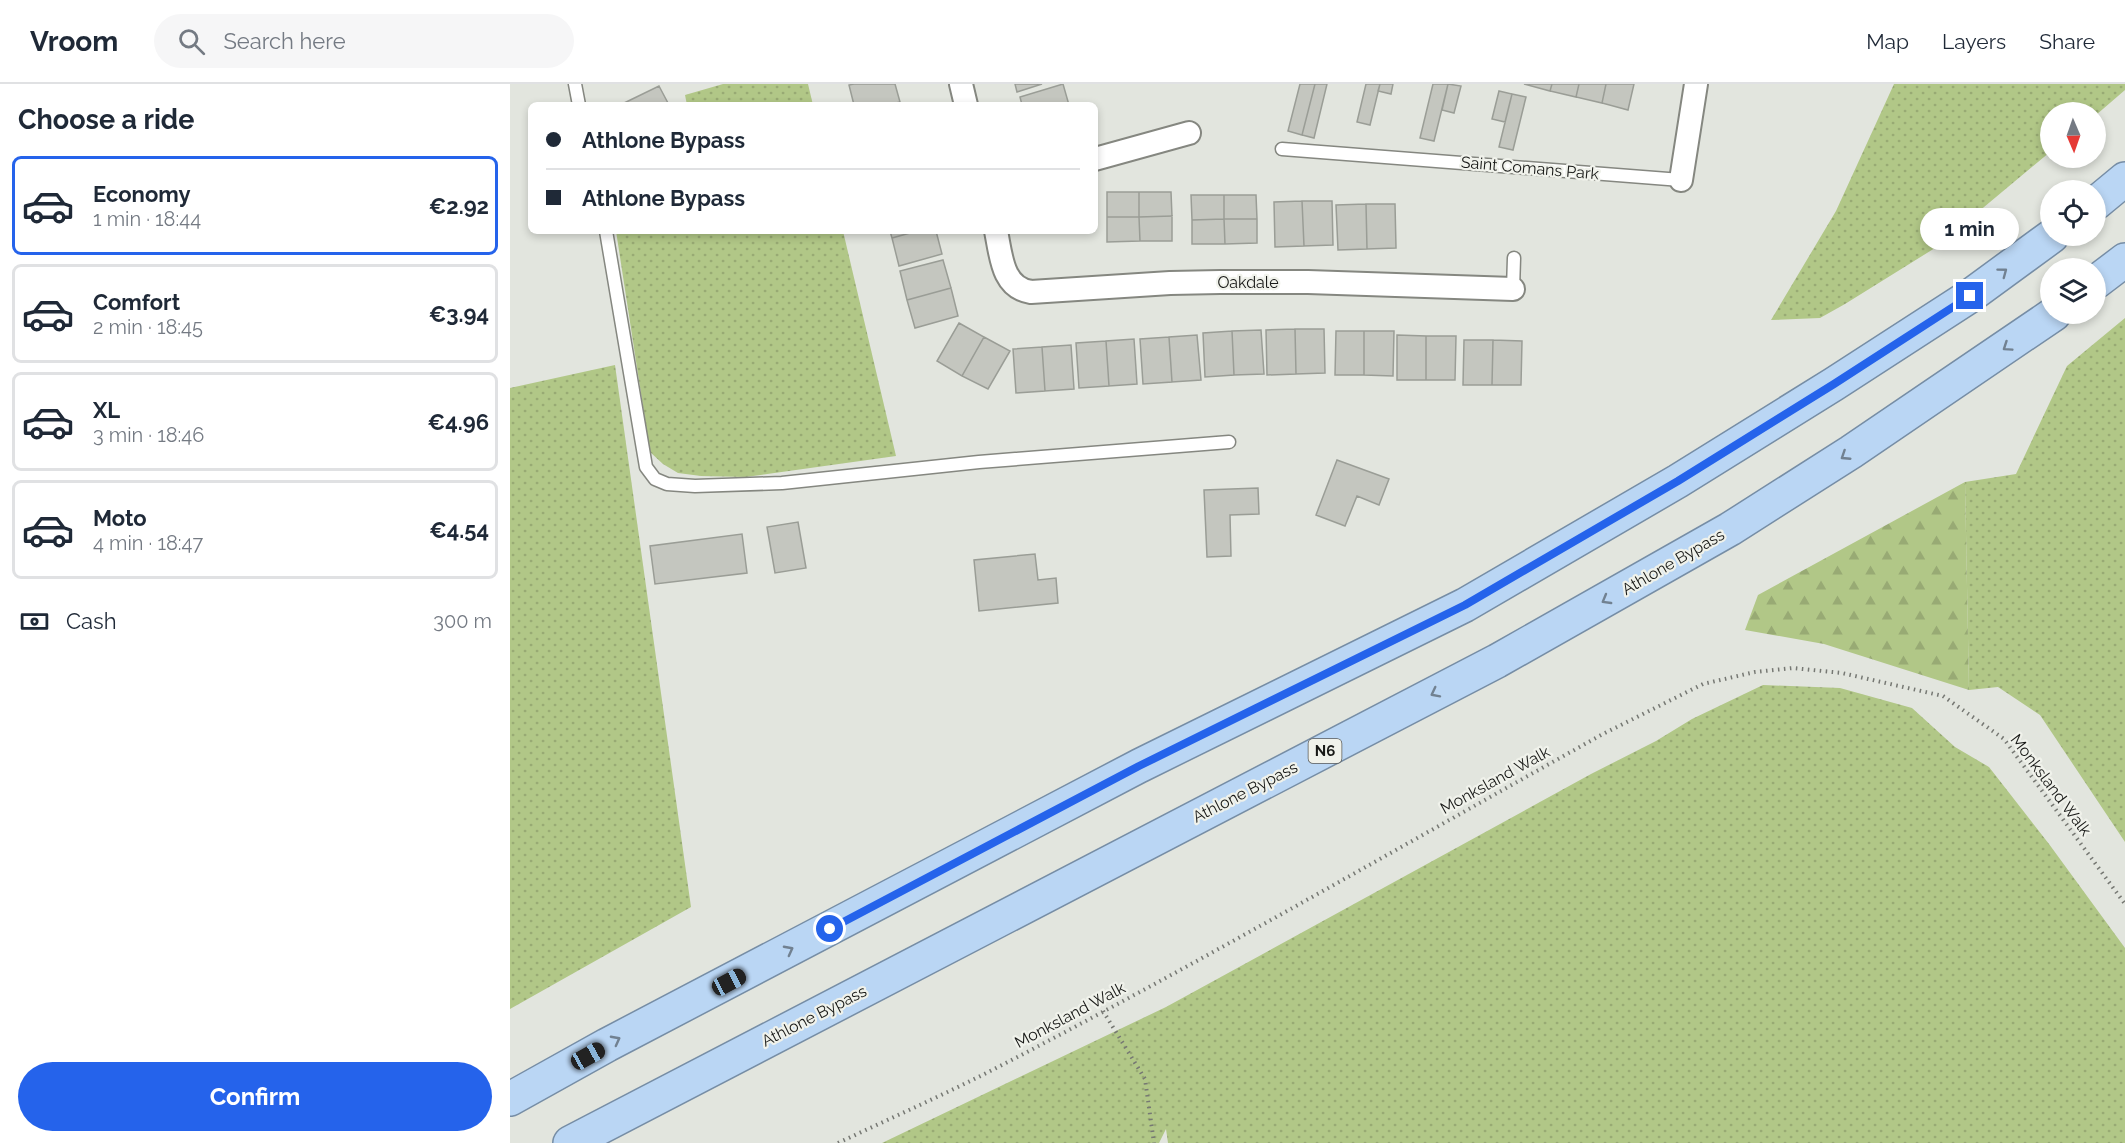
<!DOCTYPE html>
<meta charset="utf-8">
<style>
body{margin:0;font-family:Raleway,sans-serif;background:#f6f6f7;color:#1f2937;height:100vh;display:flex;flex-direction:column;font-size:22px;white-space:nowrap}
*{box-sizing:border-box;margin:0}
p{font-size:20px;color:#747a83}
.icon{flex:none;width:33px;height:33px;fill:none;stroke:currentColor;stroke-width:2;stroke-linecap:round;stroke-linejoin:round}
.map{position:relative;flex:1;overflow:hidden}
.panel{display:flex;flex-direction:column;background:#fff;width:510px}
.panel>*{flex:none}
.top-card{position:absolute;left:18px;top:18px;width:570px;height:132px;border-radius:9px;box-shadow:0 3px 9px #0003;display:grid;align-content:center;height:132px;padding:0 18px;background:#fff}
.needle{width:39px;rotate:178deg}
.fabs{position:absolute;left:1530px;top:18px;display:grid;gap:12px}
.fabs a{display:grid;place-items:center;width:66px;height:66px;border-radius:50%;background:#fff;box-shadow:0 3px 9px #0003;font-size:30px}
.end{position:absolute;width:27px;height:27px;margin:-14px;border:8px solid #2563eb;background:#fff;box-shadow:0 0 0 3px #fff}
.from{border-radius:50%}
.bubble{position:absolute;height:42px;border-radius:21px;background:#fff;box-shadow:0 3px 9px #0003;font-size:20px;font-weight:700;line-height:42px;text-align:center}
.car{position:absolute;width:18px;height:36px;margin:-18px -9px;border-radius:8px;box-shadow:0 0 4px 2px #0007;background:linear-gradient(#222 24%,#8ab4d8 0 40%,#222 0 76%,#8ab4d8 0 86%,#222 0)}
.top-card b{display:flex;align-items:center;gap:21px;height:57px;font-size:22px}
.top-card b+b{border-top:2px solid #e0e1e3}
.top-card i{width:15px;height:15px;background:#1f2937}
ul{padding:0;list-style:none}
li{display:flex;align-items:center;gap:18px;height:99px;margin:0 12px 9px;padding:0 6px;border:3px solid #e0e1e3;border-radius:9px}
li div{flex:1}
li b{display:block;font-size:22px}
li em{font-style:normal;font-weight:700}
li.active{border-color:#2563eb}
li>.icon{width:54px;height:54px;stroke-width:1.5}
h2{padding:0 18px;font-size:27px;line-height:72px}
.pay{display:flex;align-items:center;gap:15px;height:66px;padding:0 18px;font-size:22px}
.pay p{margin-inline-start:auto}
.cta{display:flex;gap:12px;margin-top:auto;padding:12px 18px}
.cta a{flex:1;height:69px;border-radius:36px;background:#2563eb;color:#fff;font-size:24px;font-weight:700;line-height:69px;text-align:center}
header{display:flex;align-items:center;gap:36px;box-sizing:border-box;height:84px;padding:0 30px;background:#fff;border-bottom:2px solid #e0e1e3}
header strong{font-size:28px}
nav{display:flex;gap:33px;margin-inline-start:auto;font-size:21px}
.search{width:420px;height:54px;background:#f6f6f7;display:flex;align-items:center;gap:15px;box-sizing:border-box;padding:0 21px;border-radius:33px;color:#747a83;font-size:22px}
main{display:flex;flex:1;min-height:0}
.map>svg:first-child{display:block}
.grass{fill:url(#grass-dots)}
.forest{fill:url(#forest-firs)}
.building{fill:#c4c6bf;stroke:#9a9d96;stroke-width:1.5}
.lines{fill:none;stroke-linecap:round;stroke-linejoin:round}
.service-casing{stroke:#858780;stroke-width:15}
.minor-casing{stroke:#858780;stroke-width:26}
.trunk-casing{stroke:#768da5;stroke-width:36}
.path{stroke:#767873;stroke-width:4;stroke-dasharray:1.5 4.5;stroke-linecap:butt}
.service{stroke:#fff;stroke-width:12}
.minor{stroke:#fff;stroke-width:22}
.trunk{stroke:#bad6f4;stroke-width:33}
.oneway{stroke:#718191}
.route{stroke:#2563eb;stroke-width:8}
.labels{text-anchor:middle;dominant-baseline:central;stroke-width:4.5;stroke-linejoin:round;paint-order:stroke}
.shield{fill:#f0f2eb;stroke:#595a57;stroke-width:1.5}
.shield-label{font-size:15px;font-weight:bold;fill:#181917}
.street-label{font-size:16px;fill:#181917;stroke:#f0f2eb}
</style>
<header>
<strong>Vroom</strong>
<div class="search"><svg class="icon" aria-label="search" viewBox="0 0 24 24"><circle cx="10" cy="10" r="6"/><path d="M15 15l6 6"/></svg>Search here</div>
<nav><a>Map</a><a>Layers</a><a>Share</a></nav>
</header>
<main>
<section class="panel">
<h2>Choose a ride</h2>
<ul>
<li class="active"><svg class="icon" aria-label="car" viewBox="0 0 24 24"><path d="M5 17H2v-5l4-1 3-4h7l3 4 3 1v5h-3M9 17h6M6 11h13"/><circle cx="7" cy="17" r="2"/><circle cx="17" cy="17" r="2"/></svg><div><b>Economy</b><p>1 min · 18:44</p></div><em>€2.92</em></li>
<li><svg class="icon" aria-label="car" viewBox="0 0 24 24"><path d="M5 17H2v-5l4-1 3-4h7l3 4 3 1v5h-3M9 17h6M6 11h13"/><circle cx="7" cy="17" r="2"/><circle cx="17" cy="17" r="2"/></svg><div><b>Comfort</b><p>2 min · 18:45</p></div><em>€3.94</em></li>
<li><svg class="icon" aria-label="car" viewBox="0 0 24 24"><path d="M5 17H2v-5l4-1 3-4h7l3 4 3 1v5h-3M9 17h6M6 11h13"/><circle cx="7" cy="17" r="2"/><circle cx="17" cy="17" r="2"/></svg><div><b>XL</b><p>3 min · 18:46</p></div><em>€4.96</em></li>
<li><svg class="icon" aria-label="car" viewBox="0 0 24 24"><path d="M5 17H2v-5l4-1 3-4h7l3 4 3 1v5h-3M9 17h6M6 11h13"/><circle cx="7" cy="17" r="2"/><circle cx="17" cy="17" r="2"/></svg><div><b>Moto</b><p>4 min · 18:47</p></div><em>€4.54</em></li>
</ul>
<div class="pay"><svg class="icon" aria-label="cash" viewBox="0 0 24 24"><path d="M3 7h18v10H3z"/><circle cx="12" cy="12" r="2"/></svg>Cash<p>300 m</p></div>
<div class="cta"><a>Confirm</a></div>
</section>
<div class="map">
<svg width="1615" height="1059" viewBox="0 0 1615 1059">
<defs>
<pattern id="grass-dots" width="8" height="8" patternUnits="userSpaceOnUse" patternTransform="scale(1.5)"><rect width="8" height="8" fill="#b1c787"/><path d="M2 2h.1M6 6h.1" fill="none" stroke="#98aa74" stroke-width="1.8" stroke-linecap="round"/></pattern>
<pattern id="forest-firs" width="22" height="20" patternUnits="userSpaceOnUse" patternTransform="scale(1.5)"><rect width="22" height="20" fill="#b1c787"/><path d="M5 1l3.5 6h-7zM16 11l3.5 6h-7z" fill="#98aa74"/></pattern>
</defs>
<rect width="100%" height="100%" fill="#e2e5de"/>
<path class="grass" d="M213 0H298L303 21H177L175 11Z
M1384 0H1615V6L1586 31V28H1540V68L1425 164 1335 220 1310 234 1261 236 1326 127Z
M106 147H333L386 372 236 393 191 392 168 389 153 380 140 368Z
M1615 234V758L1530 631 1488 603 1459 606 1455 398 1506 390 1557 282Z
M105 281 181 823 0 925V304Z
M1253 601 1330 604 1402 624 1445 663 1479 683 1539 760 1615 864V1059H658L656 1045 649 1059H372L656 923 1081 690 1146 657 1182 635Z"/>
<path class="forest" d="M1455 398 1459 606 1314 560 1235 546 1248 511Z"/>
<path class="building" d="M344 0H385L390 18 378 21H344L339 1Z
M505 0H532L507 8Z
M553 0 559 21H512L510 13Z
M790 0H805L792 51 778 47Z
M805 0H817L804 54 792 51Z
M856 0H870L860 41 847 38Z
M870 0H883L881 10 868 7Z
M923 0H938L924 57 910 54Z
M938 0 951 2 944 29 932 26Z
M1014 0H1042L1040 7Z
M1042 0H1069L1066 13 1040 7Z
M1069 0H1096L1092 19 1066 13Z
M1096 0H1124L1118 26 1092 19Z
M149 2 159 21H110Z
M989 7 1002 10 995 38 982 35Z
M1002 10 1016 13 1003 66 989 63Z
M597 108H629V133H597Z
M629 108H661L662 132 629 133Z
M681 111H714V135L682 136Z
M714 111H746L747 135H714Z
M792 117H822L823 161 794 162Z
M792 117 794 162 765 163 764 118Z
M856 120H885L886 164 857 165Z
M856 120 857 165 828 166 826 121Z
M662 132V157H630L629 133Z
M597 133H629L630 157 597 158Z
M714 135 715 160H682V136Z
M714 135H747V159L715 160Z
M380 147H407L382 154Z
M407 147H426L432 170 389 182 382 154Z
M433 176 441 204 397 216 390 187Z
M441 204 448 232 405 244 397 216Z
M449 239 474 253 452 292 427 277Z
M785 245H814L815 289 786 290Z
M785 245 786 290 757 291 756 246Z
M751 246 754 290 724 291 722 247Z
M722 247 724 291 695 293 693 249Z
M826 247H854V291H825Z
M854 247H884L883 292 854 291Z
M687 251 691 296 662 298 659 253Z
M887 251 916 252V296H887Z
M916 252H946L945 296H916Z
M474 253 500 267 478 305 452 292Z
M659 253 662 298 633 300 630 255Z
M624 255 627 300 599 302 596 257Z
M954 256H983L982 301H953Z
M983 256 1012 257 1011 301H982Z
M596 257 599 302 569 304 566 259Z
M561 261 564 305 535 307 532 263Z
M532 263 535 307 506 309 503 265Z
M827 376 879 395 869 421 847 412 835 442 806 431Z
M748 404 749 430 720 431 721 472 697 473 694 406Z
M288 438 296 484 265 489 257 443Z
M232 450 237 489 145 500 140 462Z
M525 470 528 496 546 494 548 519 469 527 464 476Z"/>
<g class="lines">
<g class="service-casing">
<path id="service" d="M65 0 69 21
M772 65 1171 96
M96 147 136 383 145 395 157 400 185 402 272 399 469 378 719 358
M1003 205 1004 174"/>
</g>
<g class="minor-casing">
<path id="minor" d="M451 0 456 21
M585 75 679 49
M1171 96 1186 0
M486 147C491 171 492 204 521 208L660 199 710 198H798L1003 205"/>
</g>
<g class="trunk-casing">
<path id="trunk" d="M1586 119 1615 95
M1586 198 1615 176
M0 1015 97 961 629 682 955 521 1168 397 1324 300 1460 212 1542 152
M60 1059 987 577 1220 445 1341 368 1544 230"/>
</g>
<path class="path" d="M593 927 635 995 644 1059
M328 1059C383 1033 438 1009 492 981 695 876 893 761 1093 650L1193 600 1245 588 1283 584 1332 589 1433 612 1494 655 1615 820"/>
<use href="#service" class="service"/>
<use href="#minor" class="minor"/>
<use href="#trunk" class="trunk"/>
</g>
<defs><path id="oneway-chevron" d="M-2-3.5L2.5 0L-2 3.5" fill="none" stroke-width="1.6" stroke-linecap="round" stroke-linejoin="round" transform="scale(1.5)"/></defs>
<g class="oneway">
<use href="#oneway-chevron" transform="translate(1493 188) rotate(-37)"/>
<use href="#oneway-chevron" transform="translate(1497 263) rotate(146)"/>
<use href="#oneway-chevron" transform="translate(1335 372) rotate(147)"/>
<use href="#oneway-chevron" transform="translate(1096 516) rotate(150)"/>
<use href="#oneway-chevron" transform="translate(925 609) rotate(153)"/>
<use href="#oneway-chevron" transform="translate(279 866) rotate(-28)"/>
<use href="#oneway-chevron" transform="translate(106 956) rotate(-28)"/>
</g>
<g class="lines">
<path class="route" d="M320 845 629 682 955 521 1168 397 1324 300 1460 212"/>
</g>
<g class="labels">
<rect class="shield" x="798.5" y="655" width="33" height="24" rx="4.5"/>
<g class="shield-label">
<text x="815" y="667">N6</text>
</g>
<g class="street-label">
<text transform="translate(1020 84) rotate(5)">Saint Comans Park</text>
<text x="738" y="198">Oakdale</text>
<text transform="translate(1163 478) rotate(-30)">Athlone Bypass</text>
<text transform="translate(985 696) rotate(-29)">Monksland Walk</text>
<text transform="translate(1541 701) rotate(53)">Monksland Walk</text>
<text transform="translate(735 708) rotate(-27)">Athlone Bypass</text>
<text transform="translate(560 931) rotate(-28)">Monksland Walk</text>
<text transform="translate(304 932) rotate(-27)">Athlone Bypass</text>
</g>
</g>
</svg>
<div class="fabs">
<a><svg class="needle" viewBox="-14 -14 28 28"><path d="M0-13l5 13h-10z" fill="#e53935"/><path d="M0 13l5-13h-10z" fill="#747a83"/></svg></a>
<a><svg class="icon" aria-label="locate" viewBox="0 0 24 24"><circle cx="12" cy="12" r="6"/><path d="M12 2v4M12 18v4M2 12h4M18 12h4"/></svg></a>
<a><svg class="icon" aria-label="layers" viewBox="0 0 24 24"><path d="M12 4l9 5-9 5-9-5zM3 14l9 5 9-5"/></svg></a>
</div>
<i class="end from" style="left:320px;top:845px"></i>
<i class="end" style="left:1460px;top:212px"></i>
<div class="bubble" style="left:1410px;top:124px;width:99px">1 min</div>
<i class="car" style="left:219px;top:898px;rotate:62deg"></i>
<i class="car" style="left:78px;top:972px;rotate:61deg"></i>
<div class="top-card">
<b><i class="from"></i>Athlone Bypass</b>
<b><i></i>Athlone Bypass</b>
</div>
</div>
</main>
